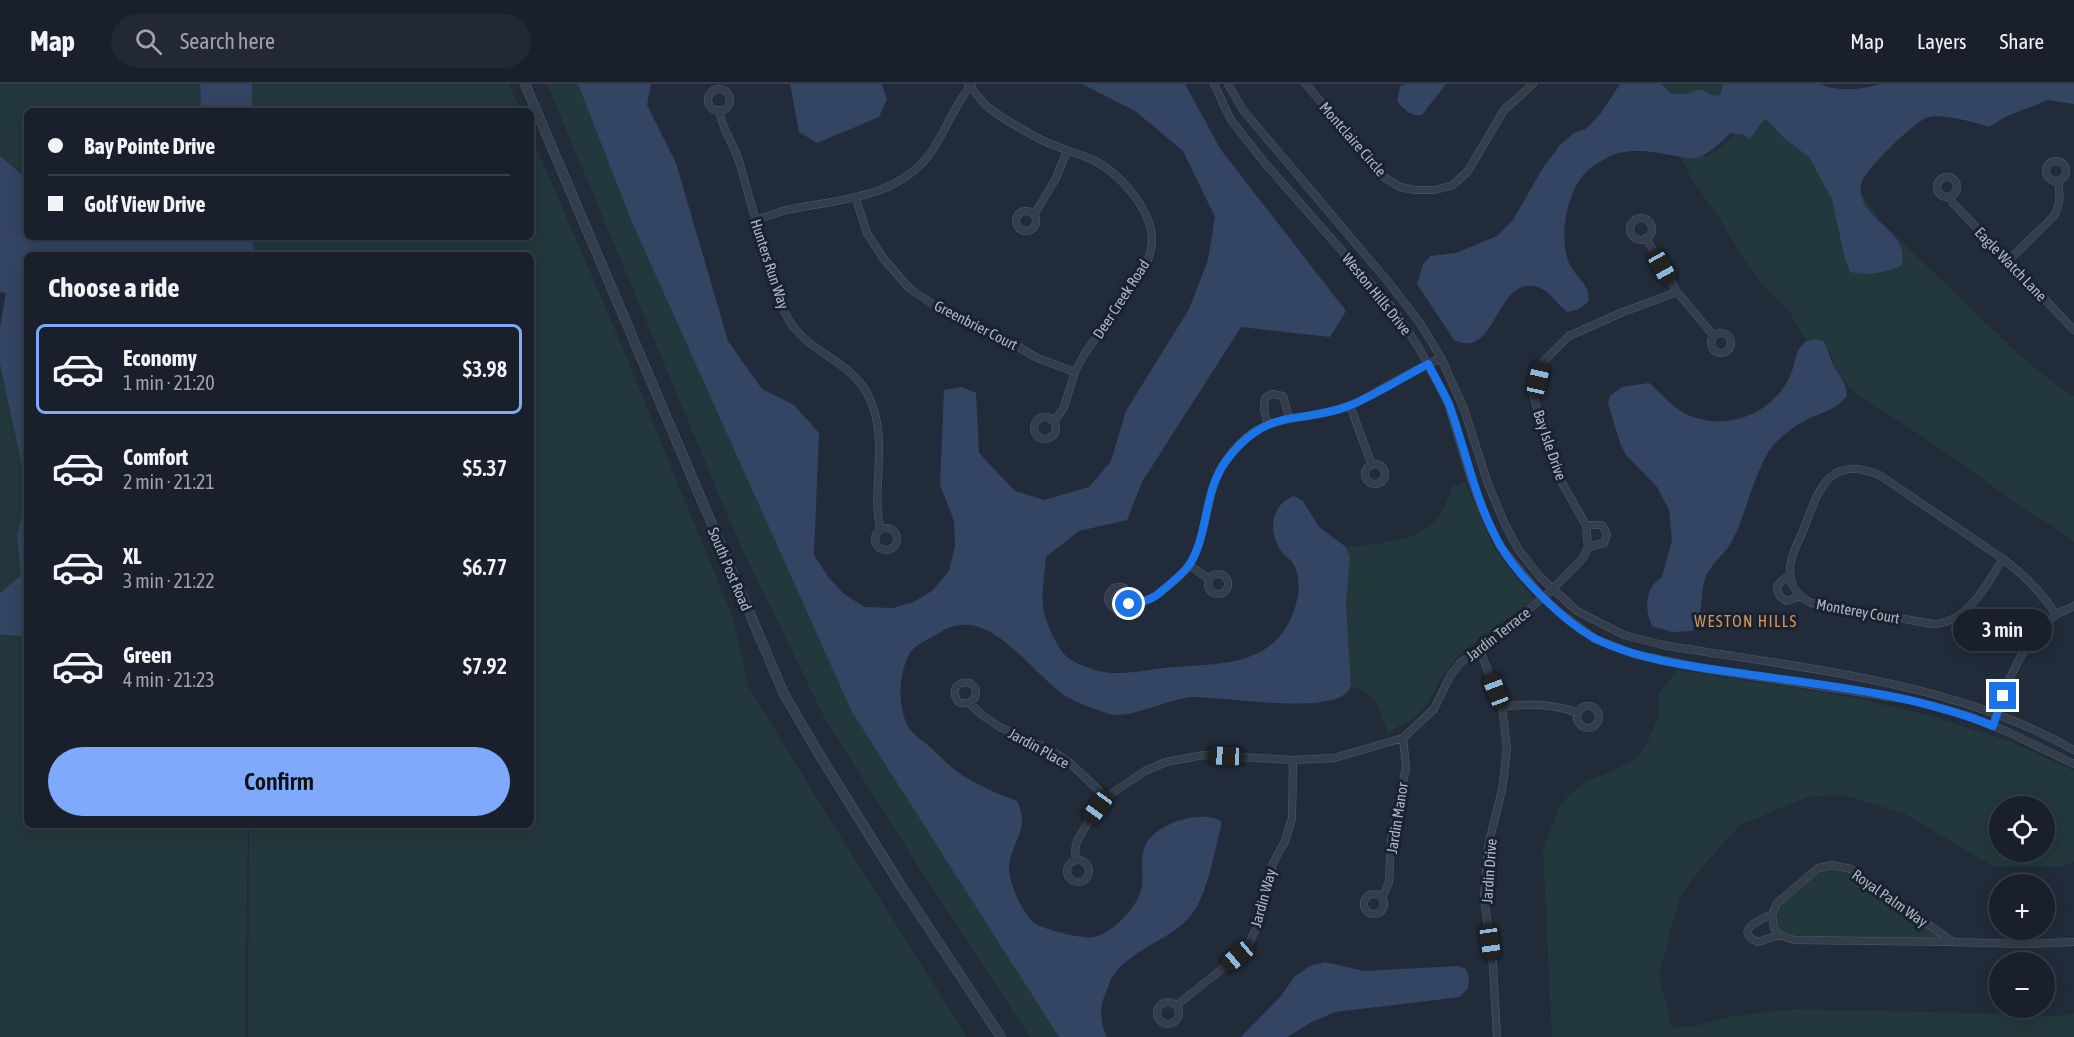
<!DOCTYPE html>
<meta charset="utf-8">
<style>
body{margin:0;font-family:"Asap Condensed",sans-serif;background:#222834;color:#f1f3f6;height:100vh;display:flex;flex-direction:column;font-size:22px;white-space:nowrap}
*{box-sizing:border-box;margin:0}
p{font-size:20px;color:#9fa3a9}
.icon{flex:none;width:33px;height:33px;fill:none;stroke:currentColor;stroke-width:2;stroke-linecap:round;stroke-linejoin:round}
.map{position:relative;flex:1;overflow:hidden}
.drawer{position:absolute;left:24px;top:168px;width:510px;height:576px;display:flex;flex-direction:column;background:#19202c;border-radius:9px;box-shadow:0 3px 15px #0003,0 0 0 2px #373e48}
.drawer>*{flex:none}
.hud{position:absolute;left:24px;top:24px;width:510px;height:132px;border-radius:9px;box-shadow:0 3px 15px #0003,0 0 0 2px #373e48;display:grid;align-content:center;height:132px;padding:0 24px;background:#19202c}
.controls{position:absolute;left:1989px;top:712px;display:grid;gap:12px}
.controls a{display:grid;place-items:center;width:66px;height:66px;border-radius:50%;background:#19202c;box-shadow:0 3px 15px #0003,0 0 0 2px #373e48;font-size:30px}
.end{position:absolute;width:27px;height:27px;margin:-14px;border:8px solid #1a73e8;background:#fff;box-shadow:0 0 0 3px #fff}
.from{border-radius:50%}
.bubble{position:absolute;height:42px;border-radius:21px;background:#19202c;box-shadow:0 3px 15px #0003,0 0 0 2px #373e48;font-size:20px;font-weight:600;line-height:42px;text-align:center}
.car{position:absolute;width:18px;height:36px;margin:-18px -9px;border-radius:8px;box-shadow:0 0 4px 2px #0007;background:linear-gradient(#222 24%,#8ab4d8 0 40%,#222 0 76%,#8ab4d8 0 86%,#222 0)}
.hud b{display:flex;align-items:center;gap:21px;height:57px;font-size:22px}
.hud b+b{border-top:2px solid #373e48}
.hud i{width:15px;height:15px;background:#f1f3f6}
ul{padding:0;list-style:none}
li{display:flex;align-items:center;gap:18px;height:90px;margin:0 12px 9px;padding:0 12px;border:3px solid transparent;border-radius:9px}
li div{flex:1}
li b{display:block;font-size:22px}
li em{font-style:normal;font-weight:600}
li.on{border-color:#7faafc}
li>.icon{width:54px;height:54px;stroke-width:1.5}
h2{padding:0 24px;font-size:27px;line-height:72px}
.button{display:flex;gap:12px;margin-top:auto;padding:12px 24px}
.button a{flex:1;height:69px;border-radius:36px;background:#7faafc;color:#111;font-size:24px;font-weight:600;line-height:69px;text-align:center}
header{display:flex;align-items:center;gap:36px;box-sizing:border-box;height:84px;padding:0 30px;background:#19202c;border-bottom:2px solid #373e48}
header strong{font-size:28px}
nav{display:flex;gap:33px;margin-inline-start:auto;font-size:21px}
.search{width:420px;height:54px;background:#222834;display:flex;align-items:center;gap:15px;box-sizing:border-box;padding:0 21px;border-radius:33px;color:#9fa3a9;font-size:22px}
.map>svg:first-child{display:block}
.green{fill:#23383c;fill-rule:evenodd}
.water{fill:#344563}
.lines{fill:none;stroke-linecap:round;stroke-linejoin:round}
.minor-casing{stroke:#525a68;stroke-width:8}
.tertiary-casing{stroke:#525a68;stroke-width:10}
.minor{stroke:#343d4b;stroke-width:7}
.tertiary{stroke:#343d4b;stroke-width:9}
.route{stroke:#1a73e8;stroke-width:8}
.labels{text-anchor:middle;dominant-baseline:central;stroke-width:6;stroke-linejoin:round;paint-order:stroke}
.street-label{font-size:15px;fill:#afb7c7;stroke:#1a222f}
.neighbourhood-label{font-size:16px;letter-spacing:1.5px;fill:#d89559;stroke:#1a222f}
</style>
<header>
<strong>Map</strong>
<div class="search"><svg class="icon" aria-label="search" viewBox="0 0 24 24"><circle cx="10" cy="10" r="6"/><path d="M15 15l6 6"/></svg>Search here</div>
<nav><a>Map</a><a>Layers</a><a>Share</a></nav>
</header>
<div class="map">
<svg width="2074" height="953" viewBox="0 0 2074 953">
<rect width="100%" height="100%" fill="#212b3a"/>
<path class="green" d="M0 0H200L201 27H27V95L0 72Z
M252 0H509L521 27H252Z
M547 0H578L631 134 852 627 1059 953H1030L918 782 824 633 738 456Z
M1661 0H1723L1720 11 1714 13 1702 6H1696L1687 10H1672Z
M1788 0 1879 136 2016 268 2064 307 2074 312V458C2055 442 2033 432 2013 417 1964 381 1914 345 1862 314L1846 300 1834 283 1830 268 1813 255 1806 257 1789 227 1764 203 1742 173 1721 137 1691 94 1679 70 1705 72 1716 68 1729 55 1740 39Z
M531 51 621 260 734 537 748 602 824 726 967 953H248L249 741H531V171H254L253 153H531Z
M0 280 27 405 17 452 21 491 0 509Z
M1465 398 1496 467 1534 515 1460 570 1440 596 1428 619 1415 634 1388 648C1378 623 1379 611 1351 602L1346 520 1350 473 1346 463C1378 459 1416 460 1438 433 1445 425 1448 412 1452 403Z
M0 551 27 552V741H248L245 953H0Z
M1678 586 1851 613 1928 631 2012 658 2074 687V778L2057 783 1993 782 1903 729 1841 711 1808 713 1740 741 1704 781 1681 811 1675 830 1659 891 1672 944 1700 941 1727 933 1795 925 2018 930 2055 932 2074 930V953H1552L1543 767 1559 723 1570 710 1587 697 1612 687 1637 674 1647 659 1658 633 1659 609ZM2000 723H2044V768H2000Z
M1841 782 1953 858 1794 856 1779 851 1772 830 1777 819 1818 784Z"/>
<path class="water" d="M200 0H252V27H201Z
M578 0H651L647 21 676 79 728 257 762 305 794 321 819 349 814 471 829 494 843 509 864 523 893 524 913 518 932 507 949 487 955 462 954 437 940 401 944 306 961 303 976 309 979 369 1015 407 1044 416 1089 403 1111 377 1126 327 1189 225 1208 176 1215 133 1183 67 1135 27 1082 0H1185L1221 66 1346 227 1330 253 1241 243 1142 398 1127 436 1079 447 1046 473C1045 488 1041 507 1043 523 1045 537 1056 562 1066 572 1074 580 1101 589 1112 589 1133 590 1155 584 1176 583 1208 580 1245 582 1272 560 1291 545 1307 504 1294 481 1292 476 1285 473 1282 468 1267 449 1271 420 1294 412L1303 417 1319 443 1346 463 1350 473 1346 520 1351 602C1350 604 1348 607 1346 609 1324 630 1225 613 1193 613 1169 614 1130 636 1109 630 1097 626 1083 621 1071 615 1032 595 991 515 939 549 931 554 914 561 910 569 898 590 897 624 909 644 914 651 923 657 929 662 938 670 947 680 956 687 974 700 996 709 1017 717 1031 745 1011 758 1009 783 1009 799 1021 826 1032 837 1039 845 1081 855 1093 853 1111 851 1136 824 1141 807 1145 793 1139 777 1145 762 1154 740 1201 725 1221 737V743C1214 768 1208 809 1192 830 1171 857 1133 863 1113 892 1109 897 1107 907 1104 913 1099 925 1101 942 1107 953H1059L852 628 632 138Z
M790 0H882L887 15 879 33 817 59 799 48Z
M1406 0H1448L1445 1 1422 31C1410 33 1404 25 1397 17L1400 2Z
M1620 0H1661L1672 10H1687L1696 6H1702L1714 12 1720 11 1723 0H1820C1840 8 1859 6 1880 0H2074V20L2048 16 2007 32 1989 43C1974 38 1940 28 1926 34 1912 40 1870 82 1863 95 1861 99 1860 105 1861 109 1863 137 1912 149 1901 182 1884 189 1868 192 1850 188L1845 175 1832 115 1809 73 1784 54 1766 35C1757 40 1757 49 1749 55L1743 50 1731 49C1721 57 1708 73 1694 74 1689 75 1682 73 1676 72 1653 68 1626 62 1605 75 1600 78 1594 81 1589 85 1567 104 1558 153 1569 179 1575 193 1592 202 1588 218L1579 225 1568 228C1556 221 1552 208 1540 204 1495 187 1498 278 1454 256L1417 200 1423 180 1431 172 1456 169 1497 152 1513 136 1544 82 1560 61 1574 49 1586 45 1601 29Z
M0 72 27 95V153H253L254 171H27V405L0 280V243L6 209 0 208Z
M1813 255 1823 257C1829 266 1830 276 1835 285 1842 295 1846 299 1847 312 1832 329 1821 328 1804 337 1791 344 1777 355 1769 367 1752 395 1747 428 1732 457 1726 469 1713 478 1707 490 1698 509 1706 529 1692 547L1672 548 1652 542C1644 525 1645 503 1662 493L1672 456 1669 426 1657 403 1626 371 1620 359 1608 319 1610 312 1622 303 1649 299C1661 309 1670 321 1684 329 1723 349 1772 332 1790 292 1797 278 1794 259 1813 255Z
M27 406V552L0 551V509L21 491 17 452Z
M1325 878 1364 887 1458 882 1466 885 1469 894 1468 904 1460 913 1335 928 1310 939 1287 953H1241L1281 912 1295 892 1310 882Z"/>
<g class="lines">
<g class="minor-casing">
<path id="minor" d="M968 0C975 8 981 17 989 24 1003 35 1020 44 1036 53 1053 63 1073 67 1091 75 1118 87 1152 125 1152 156 1152 165 1149 173 1146 182L1085 269 1075 288 1064 323 1054 338
M1214 0 1231 36 1264 78 1394 226 1419 264 1448 319 1472 398 1483 427 1500 462 1543 514 1563 531 1595 555 1634 570 1706 585 1910 616 1969 632 2010 649 2074 680
M1228 0 1243 26 1389 199 1420 239 1441 274 1464 325 1488 400 1504 438 1518 465 1540 493 1577 527 1624 551 1663 561C1799 584 1953 597 2074 666
M1306 0 1382 92 1400 103 1415 106H1435L1453 101 1468 87 1504 26 1533 0
M708 16a11 11 0 1 1 22 0a11 11 0 1 1-22 0Z
M719 26C722 45 733 59 739 77 748 109 757 141 766 173 773 196 778 221 792 241 813 270 851 278 868 311 890 354 871 401 880 445
M2046 87a10 10 0 1 1 20 0a10 10 0 1 1-20 0Z
M1937 103a10 10 0 1 1 20 0a10 10 0 1 1-20 0Z
M1950 113 1953 119 2074 246
M856 115 867 149 883 174 910 205 951 232 995 249 1037 274 1075 288
M1016 137a10 10 0 1 1 20 0a10 10 0 1 1-20 0Z
M1034 131 1056 94 1067 67
M1630 145a11 11 0 1 1 22 0a11 11 0 1 1-22 0Z
M755 136C766 133 776 129 786 126 837 115 894 116 929 71 945 49 954 21 972 0
M1646 154 1677 208 1714 252
M2007 178 2053 133C2061 121 2060 110 2058 97
M1711 259a10 10 0 1 1 20 0a10 10 0 1 1-20 0Z
M1350 322 1372 381
M1034 344a11 11 0 1 1 22 0a11 11 0 1 1-22 0Z
M1268 340C1265 331 1263 324 1265 314L1272 310 1283 312 1289 334
M1365 390a10 10 0 1 1 20 0a10 10 0 1 1-20 0Z
M1586 441H1602L1607 450 1604 459 1588 463
M875 455a11 11 0 1 1 22 0a11 11 0 1 1-22 0Z
M2003 475C1986 501 1968 539 1933 540L1811 519C1802 514 1796 509 1792 500 1785 482 1796 462 1803 447 1818 407 1829 368 1881 392L2003 475C2024 491 2042 508 2056 531
M1189 481 1209 495
M1208 500a10 10 0 1 1 20 0a10 10 0 1 1-20 0Z
M1791 492 1785 494 1777 502C1778 510 1780 514 1787 517L1799 512
M1108 514a11 11 0 1 1 22 0a11 11 0 1 1-22 0Z
M1131 516C1143 521 1154 514 1163 506 1172 499 1183 491 1189 481 1209 450 1204 409 1225 378 1262 323 1296 342 1348 322 1358 319 1367 313 1376 308 1398 296 1419 284 1441 274
M1479 564 1502 623 1507 664 1502 706 1488 762 1484 813 1493 881 1497 953
M969 619 975 614 976 605 970 599C956 596 949 609 960 619H969L982 631 998 642 1054 668 1071 680 1106 713
M1577 633a11 11 0 1 1 22 0a11 11 0 1 1-22 0Z
M1502 623C1528 619 1553 619 1578 629
M1993 642C2002 606 2025 552 2057 530 2062 527 2069 525 2074 522
M1067 787a11 11 0 1 1 22 0a11 11 0 1 1-22 0Z
M1076 776 1075 766 1077 757 1091 733 1106 713 1145 687 1166 678 1204 671 1293 676 1334 674 1403 654 1434 625 1450 592 1460 579 1492 556 1552 506 1583 474 1588 463 1586 441 1561 397 1541 340 1534 313 1542 279 1569 252 1623 228 1677 208
M1832 781 1851 785 1953 858 1794 856 1779 851 1774 844 1772 830 1777 819 1818 784Z
M1364 820a10 10 0 1 1 20 0a10 10 0 1 1-20 0Z
M1382 814 1389 798 1391 757 1406 683 1403 654
M1772 830C1761 835 1732 848 1758 858L1779 851
M1953 858 2027 860 2074 858
M1157 929a11 11 0 1 1 22 0a11 11 0 1 1-22 0Z
M1177 921 1238 872 1249 859 1259 839 1273 779 1285 757 1292 734 1293 676"/>
</g>
<g class="tertiary-casing">
<path id="tertiary" d="M525 0 784 610 819 670 901 802 1001 953"/>
</g>
<use href="#minor" class="minor"/>
<use href="#tertiary" class="tertiary"/>
</g>
<g class="lines">
<path class="route" d="M1129 520 1131 516C1143 521 1154 514 1163 506 1172 498 1183 490 1190 480 1209 449 1203 408 1226 377 1243 354 1263 338 1293 334 1312 331 1332 329 1351 321 1377 310 1402 294 1428 280 1435 293 1443 307 1449 320 1466 367 1475 417 1500 461 1517 491 1565 539 1596 555 1640 577 1698 583 1746 590 1829 602 1915 610 1993 642L2003 612"/>
</g>
<g class="labels">
<g class="street-label">
<text transform="translate(1353 55) rotate(49)">Montclaire Circle</text>
<text transform="translate(770 180) rotate(72)">Hunters Run Way</text>
<text transform="translate(2011 180) rotate(46)">Eagle Watch Lane</text>
<text transform="translate(1377 210) rotate(51)">Weston Hills Drive</text>
<text transform="translate(1121 215) rotate(-57)">Deer Creek Road</text>
<text transform="translate(976 241) rotate(27)">Greenbrier Court</text>
<text transform="translate(1550 361) rotate(71)">Bay Isle Drive</text>
<text transform="translate(730 485) rotate(67)">South Post Road</text>
<text transform="translate(1858 527) rotate(10)">Monterey Court</text>
<text transform="translate(1498 550) rotate(-38)">Jardin Terrace</text>
<text transform="translate(1039 664) rotate(29)">Jardin Place</text>
<text transform="translate(1397 734) rotate(-81)">Jardin Manor</text>
<text transform="translate(1489 787) rotate(-86)">Jardin Drive</text>
<text transform="translate(1263 814) rotate(-75)">Jardin Way</text>
<text transform="translate(1890 814) rotate(35)">Royal Palm Way</text>
</g>
<g class="neighbourhood-label">
<text x="1746" y="537">WESTON HILLS</text>
</g>
</g>
</svg>
<div class="controls">
<a><svg class="icon" aria-label="locate" viewBox="0 0 24 24"><circle cx="12" cy="12" r="6"/><path d="M12 2v4M12 18v4M2 12h4M18 12h4"/></svg></a>
<a>+</a>
<a>−</a>
</div>
<i class="end from" style="left:1129px;top:520px"></i>
<i class="end" style="left:2003px;top:612px"></i>
<div class="bubble" style="left:1953px;top:525px;width:99px">3 min</div>
<i class="car" style="left:1662px;top:183px;rotate:151deg"></i>
<i class="car" style="left:1538px;top:296px;rotate:13deg"></i>
<i class="car" style="left:1496px;top:607px;rotate:339deg"></i>
<i class="car" style="left:1226px;top:672px;rotate:273deg"></i>
<i class="car" style="left:1098px;top:723px;rotate:216deg"></i>
<i class="car" style="left:1490px;top:858px;rotate:172deg"></i>
<i class="car" style="left:1238px;top:872px;rotate:230deg"></i>
<div class="hud">
<b><i class="from"></i>Bay Pointe Drive</b>
<b><i></i>Golf View Drive</b>
</div>
<section class="drawer">
<h2>Choose a ride</h2>
<ul>
<li class="on"><svg class="icon" aria-label="car" viewBox="0 0 24 24"><path d="M5 17H2v-5l4-1 3-4h7l3 4 3 1v5h-3M9 17h6M6 11h13"/><circle cx="7" cy="17" r="2"/><circle cx="17" cy="17" r="2"/></svg><div><b>Economy</b><p>1 min · 21:20</p></div><em>$3.98</em></li>
<li><svg class="icon" aria-label="car" viewBox="0 0 24 24"><path d="M5 17H2v-5l4-1 3-4h7l3 4 3 1v5h-3M9 17h6M6 11h13"/><circle cx="7" cy="17" r="2"/><circle cx="17" cy="17" r="2"/></svg><div><b>Comfort</b><p>2 min · 21:21</p></div><em>$5.37</em></li>
<li><svg class="icon" aria-label="car" viewBox="0 0 24 24"><path d="M5 17H2v-5l4-1 3-4h7l3 4 3 1v5h-3M9 17h6M6 11h13"/><circle cx="7" cy="17" r="2"/><circle cx="17" cy="17" r="2"/></svg><div><b>XL</b><p>3 min · 21:22</p></div><em>$6.77</em></li>
<li><svg class="icon" aria-label="car" viewBox="0 0 24 24"><path d="M5 17H2v-5l4-1 3-4h7l3 4 3 1v5h-3M9 17h6M6 11h13"/><circle cx="7" cy="17" r="2"/><circle cx="17" cy="17" r="2"/></svg><div><b>Green</b><p>4 min · 21:23</p></div><em>$7.92</em></li>
</ul>
<div class="button"><a>Confirm</a></div>
</section>
</div>
